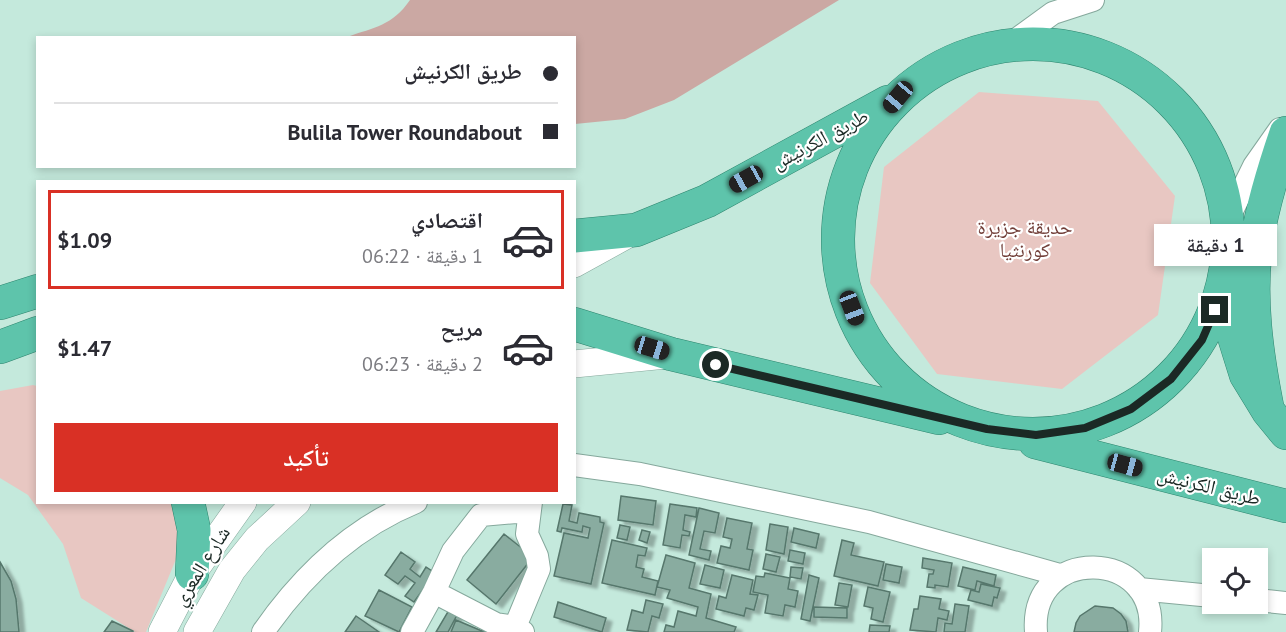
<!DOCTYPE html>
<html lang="ar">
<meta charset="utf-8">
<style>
body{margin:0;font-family:"PT Sans","Noto Naskh Arabic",sans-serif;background:#f7f7f7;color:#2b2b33;direction:rtl;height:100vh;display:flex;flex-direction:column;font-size:22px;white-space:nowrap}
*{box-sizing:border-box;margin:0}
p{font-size:20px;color:#7c7c81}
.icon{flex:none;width:33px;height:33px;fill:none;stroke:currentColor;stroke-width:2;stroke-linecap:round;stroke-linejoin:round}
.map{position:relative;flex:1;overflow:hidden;direction:ltr}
.panel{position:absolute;left:36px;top:180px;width:540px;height:324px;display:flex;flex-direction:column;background:#fff;border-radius:0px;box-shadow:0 3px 9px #0003;direction:rtl}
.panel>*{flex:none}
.banner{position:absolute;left:36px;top:36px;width:540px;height:132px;border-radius:0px;box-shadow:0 3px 9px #0003;direction:rtl;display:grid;align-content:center;height:132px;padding:0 18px;background:#fff}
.controls{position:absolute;left:1202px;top:548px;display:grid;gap:12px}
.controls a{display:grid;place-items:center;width:66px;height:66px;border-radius:0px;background:#fff;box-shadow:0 3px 9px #0003;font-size:30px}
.end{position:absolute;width:27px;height:27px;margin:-14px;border:8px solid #1b2925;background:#fff;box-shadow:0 0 0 3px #fff}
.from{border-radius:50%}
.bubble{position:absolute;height:42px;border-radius:0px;background:#fff;box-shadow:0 3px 9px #0003;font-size:20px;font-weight:600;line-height:42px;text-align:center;direction:rtl}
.car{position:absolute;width:18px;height:36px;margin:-18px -9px;border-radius:8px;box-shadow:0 0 4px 2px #0007;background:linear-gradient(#222 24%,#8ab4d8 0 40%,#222 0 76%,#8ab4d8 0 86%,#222 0)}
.banner b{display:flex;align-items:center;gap:21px;height:57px;font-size:22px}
.banner b+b{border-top:2px solid #e1e1e2}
.banner i{width:15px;height:15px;background:#2b2b33}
ul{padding:10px 0 0;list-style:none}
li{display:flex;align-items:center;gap:18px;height:99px;margin:0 12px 9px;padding:0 6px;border:3px solid transparent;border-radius:0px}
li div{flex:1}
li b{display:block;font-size:22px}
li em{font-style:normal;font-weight:600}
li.selected{border-color:#d93025}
li>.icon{width:54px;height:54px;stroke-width:1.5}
.primary-button{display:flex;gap:12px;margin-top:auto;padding:12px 18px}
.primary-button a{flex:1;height:69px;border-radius:0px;background:#d93025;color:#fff;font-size:24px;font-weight:600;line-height:69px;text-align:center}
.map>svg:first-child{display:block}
.green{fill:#e8c7c2}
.water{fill:#cba8a3}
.building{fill:#89aca0;stroke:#56776c;stroke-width:1.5;filter:url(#shadow)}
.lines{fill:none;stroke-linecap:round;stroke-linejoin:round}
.minor-casing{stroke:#85a89c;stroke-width:24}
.tertiary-casing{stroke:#85a89c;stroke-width:28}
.trunk-casing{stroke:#2d856e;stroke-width:34}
.minor{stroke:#fff;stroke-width:22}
.tertiary{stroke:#fff;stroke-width:27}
.trunk{stroke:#5ec4ab;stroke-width:33}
.route{stroke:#1b2925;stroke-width:8}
.labels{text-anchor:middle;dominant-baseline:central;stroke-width:4.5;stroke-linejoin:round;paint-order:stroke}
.street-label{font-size:20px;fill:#1b2925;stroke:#fff}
.park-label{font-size:20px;fill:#713e38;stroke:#fff}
</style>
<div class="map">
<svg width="1286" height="632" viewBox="0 0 1286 632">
<defs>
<filter id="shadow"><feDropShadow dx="6" dy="4" stdDeviation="1.5" flood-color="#0004"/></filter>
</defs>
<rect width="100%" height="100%" fill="#c4e9dc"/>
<path class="green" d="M979 92 1098 101 1175 196 1158 315 1062 389 937 374 870 283 884 167Z
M33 385 37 386 38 502 178 503 183 542 146 632H135L81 598 63 544 28 495 0 478V391Z"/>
<path class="water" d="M410 0H839L674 100 625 119 575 124 574 38 347 37C375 27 392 26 410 0Z"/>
<path class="building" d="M621 496 656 501 653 525 618 520Z
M563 504 572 505 569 521 577 523 579 513 600 517V522L604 523 591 584 554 576 564 533 588 538 590 528 583 526 582 532 562 528 561 532 557 531Z
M670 504 697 508 696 517 685 515 683 530 690 532 689 536 682 535 680 548 663 545Z
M699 508 719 513 715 533 704 531 700 549 711 551 709 560 689 555Z
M727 518 752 523 747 549 753 550 749 570 717 563 721 546 730 548 732 539 723 537Z
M770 524 788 527 784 554 766 550Z
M620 525 630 527 627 540 617 538Z
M794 528 819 534 816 548 791 542Z
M642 530 650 532 647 543 639 540Z
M504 534 533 557 496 604 467 580Z
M612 540 647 548 645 556 638 555 636 567 644 569 642 577 658 581 655 595 602 583Z
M842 540 854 543 851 555 884 562 878 586 834 576Z
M790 550 805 553 803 564 788 561Z
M401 552 415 562 410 569 420 577 426 567 435 573 414 602 405 596 415 583 405 576 398 584 385 575Z
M766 554 780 557 776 572 763 569Z
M666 555 695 563 689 588 711 594 706 618 736 627 734 632H664L666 625 674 627 678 611 696 616 698 607 667 598 670 590 657 587Z
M923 558 952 563 948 587 935 585V588L927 587 929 574H933L934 570 922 568Z
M0 562 11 581 16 599 19 632H0Z
M886 564 902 567 899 583 883 580Z
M705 565 724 570 720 588 700 584Z
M791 567 803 568 801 579 790 577Z
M963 567 996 575 994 586 977 581 975 590 958 586Z
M765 573 790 578 788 589 798 591 795 607 785 605 783 616 765 613 768 595 753 592 756 576 764 577Z
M732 575 753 580 750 594 758 595 754 610 746 608 744 616 716 609 719 596 726 598Z
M809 575 819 578 810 621 801 619Z
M839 583 852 585 848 607 835 605Z
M981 584 1000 588 997 598 994 597 992 606 968 600 971 590 979 592Z
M868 587 890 592 883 622 871 619 873 608 864 606Z
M379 590 412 607 399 632 365 616Z
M920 596 941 599 939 609 949 611 947 620 938 618 936 632 910 630 914 609H918Z
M646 600 663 604 659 618 652 616 648 632 627 630 632 610 643 613Z
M558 602 606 618 602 632 554 617Z
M955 604 969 606 965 632H944L945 623 952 624Z
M1095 606 1113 608 1121 614 1126 621 1128 632H1074L1076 623 1080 616Z
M814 607 847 608V618L814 617Z
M449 610 457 615 448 632H436Z
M356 616 379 632H345Z
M456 620 482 631V629L490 632H451Z
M112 621 133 631V632H104Z
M870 625 890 626 889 632H869Z"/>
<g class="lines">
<g class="minor-casing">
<path id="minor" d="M1009 45 1053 13 1093 0
M1228 219 1254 166 1280 129
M574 465 640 474 869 522 1060 575
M1139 589 1212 596
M434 592 496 624 515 627 523 632
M1257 600 1286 603
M515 627 539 569 537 556 527 534 531 502
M263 632C302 576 352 528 416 502
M412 632 434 592 453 551 481 515 529 511
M1036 632C1029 544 1159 548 1150 632"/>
</g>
<g class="tertiary-casing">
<path id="tertiary" d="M574 264 632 232
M574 364 666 355
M162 632 192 574 243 502
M197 632 232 570 257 539 297 502"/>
</g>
<g class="trunk-casing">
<path id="trunk" d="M838 239a195 195 0 1 1 390 0a195 195 0 1 1-390 0Z
M574 236 636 230 707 201 888 102
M1221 295 1246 375 1268 411 1286 433
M0 303 38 291
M574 324 671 354 939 418
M0 347 38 333
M1268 411C1257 356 1248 296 1257 240 1263 203 1274 168 1286 133
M1035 442 1286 506
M188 502 194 530 192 574"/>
</g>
<use href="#minor" class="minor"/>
<use href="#tertiary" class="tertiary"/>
<use href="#trunk" class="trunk"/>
</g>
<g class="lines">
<path class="route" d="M716 365 987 429 1036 435 1085 428 1131 409 1171 379 1202 340 1215 310"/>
</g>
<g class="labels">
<g class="street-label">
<text transform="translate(820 139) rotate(-28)">طريق الكرنيش</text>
<text transform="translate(1209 486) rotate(14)">طريق الكرنيش</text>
<text transform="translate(201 566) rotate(-58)">شارع المعري</text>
</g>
<g class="park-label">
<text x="1025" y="227">حديقة جزيرة<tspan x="1025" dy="23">كورنثيا</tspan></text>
</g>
</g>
</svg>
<div class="controls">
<a><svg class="icon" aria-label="locate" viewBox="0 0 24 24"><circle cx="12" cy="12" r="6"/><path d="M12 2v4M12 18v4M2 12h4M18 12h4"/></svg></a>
</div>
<i class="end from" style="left:716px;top:365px"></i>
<i class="end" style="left:1215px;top:310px"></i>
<div class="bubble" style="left:1154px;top:224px;width:123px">1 دقيقة</div>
<i class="car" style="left:898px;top:97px;rotate:220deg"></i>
<i class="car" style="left:746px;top:179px;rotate:241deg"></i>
<i class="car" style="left:852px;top:308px;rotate:159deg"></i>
<i class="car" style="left:652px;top:348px;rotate:107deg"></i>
<i class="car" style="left:1125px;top:465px;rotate:105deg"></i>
<div class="banner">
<b><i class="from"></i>طريق الكرنيش</b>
<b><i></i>Bulila Tower Roundabout</b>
</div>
<section class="panel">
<ul>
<li class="selected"><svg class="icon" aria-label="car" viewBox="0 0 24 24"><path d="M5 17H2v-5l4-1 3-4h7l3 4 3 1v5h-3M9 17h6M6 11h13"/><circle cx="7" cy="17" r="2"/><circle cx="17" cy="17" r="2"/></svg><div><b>اقتصادي</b><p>1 دقيقة · 06:22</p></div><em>$1.09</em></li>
<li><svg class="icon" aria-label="car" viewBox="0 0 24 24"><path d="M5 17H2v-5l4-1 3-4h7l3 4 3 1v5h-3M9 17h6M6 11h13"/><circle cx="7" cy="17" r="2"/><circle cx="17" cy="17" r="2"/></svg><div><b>مريح</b><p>2 دقيقة · 06:23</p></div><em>$1.47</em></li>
</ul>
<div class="primary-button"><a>تأكيد</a></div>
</section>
</div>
